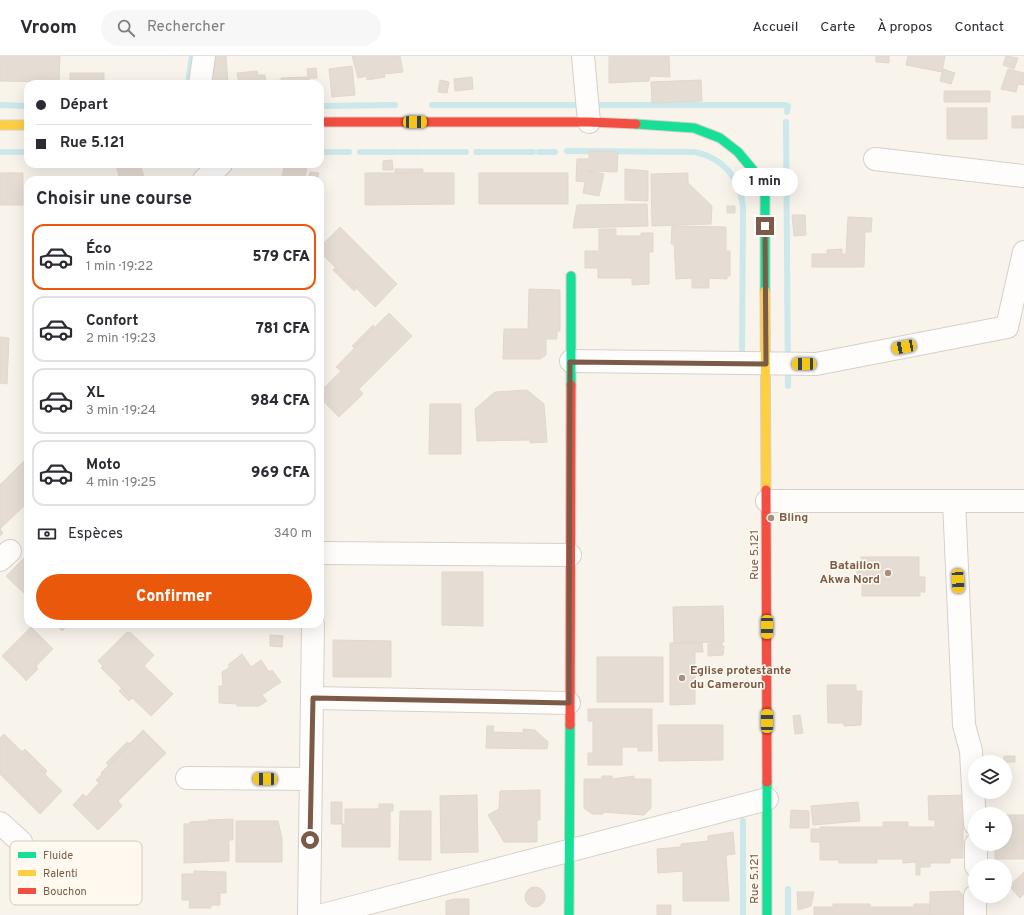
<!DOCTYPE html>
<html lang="fr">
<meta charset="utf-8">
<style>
body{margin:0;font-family:Overpass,sans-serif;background:#f7f7f7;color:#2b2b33;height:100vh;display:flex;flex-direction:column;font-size:15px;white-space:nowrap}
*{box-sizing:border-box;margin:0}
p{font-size:13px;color:#7c7c81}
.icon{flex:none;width:22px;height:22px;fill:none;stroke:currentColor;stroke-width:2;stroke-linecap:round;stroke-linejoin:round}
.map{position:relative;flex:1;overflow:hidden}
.details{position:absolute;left:24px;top:120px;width:300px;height:452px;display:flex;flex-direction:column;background:#fff;border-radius:12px;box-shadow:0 4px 16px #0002}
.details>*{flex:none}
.hud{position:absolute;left:24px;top:24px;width:300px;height:88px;border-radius:12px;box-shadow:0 4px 16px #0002;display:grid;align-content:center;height:88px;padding:0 12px;background:#fff}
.buttons{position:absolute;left:968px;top:699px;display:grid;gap:8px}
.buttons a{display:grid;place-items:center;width:44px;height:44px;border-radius:50%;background:#fff;box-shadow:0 4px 16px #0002;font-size:20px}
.end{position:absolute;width:18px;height:18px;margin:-9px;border:5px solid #7b5a47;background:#fff;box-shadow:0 0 0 2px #fff}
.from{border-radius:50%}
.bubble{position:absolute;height:28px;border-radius:14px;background:#fff;box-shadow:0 4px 16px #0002;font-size:13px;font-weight:800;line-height:28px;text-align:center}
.car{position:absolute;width:12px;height:24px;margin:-12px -6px;border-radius:5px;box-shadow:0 0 3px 1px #0007;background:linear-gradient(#f5c518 24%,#345 0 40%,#f5c518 0 76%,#345 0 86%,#f5c518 0)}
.hud b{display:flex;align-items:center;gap:14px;height:38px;font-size:15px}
.hud b+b{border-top:1px solid #e1e1e2}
.hud i{width:10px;height:10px;background:#2b2b33}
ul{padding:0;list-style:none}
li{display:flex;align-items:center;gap:12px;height:66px;margin:0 8px 6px;padding:0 4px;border:2px solid #e1e1e2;border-radius:12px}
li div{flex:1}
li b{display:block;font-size:15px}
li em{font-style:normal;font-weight:800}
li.current{border-color:#ea580c}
li>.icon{width:36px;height:36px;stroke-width:1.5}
h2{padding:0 12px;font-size:18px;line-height:48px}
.pay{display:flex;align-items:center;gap:10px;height:44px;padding:0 12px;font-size:15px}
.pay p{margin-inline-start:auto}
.cta{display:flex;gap:8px;margin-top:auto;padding:8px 12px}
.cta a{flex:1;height:46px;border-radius:24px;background:#ea580c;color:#fff;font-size:16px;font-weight:800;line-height:46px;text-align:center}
header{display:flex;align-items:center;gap:24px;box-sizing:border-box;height:56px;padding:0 20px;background:#fff;border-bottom:1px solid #e1e1e2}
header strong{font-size:19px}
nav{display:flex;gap:22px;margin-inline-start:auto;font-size:14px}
.search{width:280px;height:36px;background:#f7f7f7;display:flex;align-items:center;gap:10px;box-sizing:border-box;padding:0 14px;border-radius:22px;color:#7c7c81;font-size:15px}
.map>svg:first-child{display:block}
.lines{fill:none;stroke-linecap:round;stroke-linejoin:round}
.stream{stroke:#cbe8eb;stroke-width:6}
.building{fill:#e5dcd3;stroke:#e2d7cd}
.street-casing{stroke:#d7d0c8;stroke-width:24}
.fast-casing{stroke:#d8d0c7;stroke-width:11}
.slow-casing{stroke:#d8d0c7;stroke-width:11}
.jam-casing{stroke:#d8d0c7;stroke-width:11}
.street{stroke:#fefdfc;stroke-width:22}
.fast{stroke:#16e098;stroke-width:9}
.slow{stroke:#ffcf43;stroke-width:9}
.jam{stroke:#f24e42;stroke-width:9}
.route{stroke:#7b5a47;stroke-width:5}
.poi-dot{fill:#a79081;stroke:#fff9ef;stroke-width:1.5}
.labels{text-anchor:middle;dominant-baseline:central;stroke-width:3;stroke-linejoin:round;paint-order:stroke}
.poi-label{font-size:12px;font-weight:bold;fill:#7b5a47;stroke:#fff9ef;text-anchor:start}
.street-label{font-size:12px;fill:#7b5a47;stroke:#fff9ef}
.key{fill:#fff9ef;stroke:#d7c9bd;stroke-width:1}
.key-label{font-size:11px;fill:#7b5a47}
</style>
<header>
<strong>Vroom</strong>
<div class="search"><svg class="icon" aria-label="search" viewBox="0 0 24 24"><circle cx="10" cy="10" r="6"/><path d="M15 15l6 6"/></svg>Rechercher</div>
<nav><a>Accueil</a><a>Carte</a><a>À propos</a><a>Contact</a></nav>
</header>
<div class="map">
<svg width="1024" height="859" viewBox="0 0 1024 859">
<rect width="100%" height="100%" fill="#f8f4ec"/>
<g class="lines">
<path class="stream" d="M188 28 192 0
M0 49 28 50
M432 49H582
M601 49H784L788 50 787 56
M320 50 395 49
M786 66 788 330
M567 95 695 96C723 102 740 122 743 150L742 304
M0 96H28
M320 96H349
M360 96H395
M400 96H419
M424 96H466
M476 96H509
M513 96H533
M539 96H555
M743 765V859
M788 833V859"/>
</g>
<path class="building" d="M0 0H60L59 26 0 25Z
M211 0H226L228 27 234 26V28H209Z
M352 0H400L403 16 384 18 385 21 367 24V20L358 22Z
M609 0H669L670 21 650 20 649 25 609 27Z
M876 0H889V7L876 6Z
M908 0H945L942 16 906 9Z
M1006 0 1018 2 1014 13 1003 9Z
M352 10 355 39 332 41 329 13Z
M316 12 317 22H309V28H281V22L308 21 307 13Z
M943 13 955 17 951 28 940 25Z
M1008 13 1024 17V29L1018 28 1016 36 1001 33Z
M257 15 258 19H265L266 26 279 24V28H239L237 17Z
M70 17H104V28H70Z
M472 21 473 33 455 35 454 23Z
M440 24 449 26 447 37 438 36Z
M701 24 702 45 652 47 651 26Z
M944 35H990V46H944Z
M947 52H987V83H947Z
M1012 60H1024V72H1012Z
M589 95 618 96 617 116 587 115 604 118 599 140 583 137 585 126 576 125 577 103H589Z
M392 104 393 114H383V105Z
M120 108H140L145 124H120L116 109Z
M285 108 307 113 304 124H281Z
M395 113H423V116L395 117Z
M625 113 648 115V145L625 144Z
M310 116 319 117 317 124H308Z
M0 117H23V149H0Z
M365 117H454V148L365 149Z
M479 117H568V148H479Z
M688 117V127L712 150 711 168 652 170 651 118Z
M647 148 648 170 573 172 577 149Z
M727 150H735V157H727Z
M792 159H805L806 179 794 180Z
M848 161 872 162 871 176H865L864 211H812V198H827V194L842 193V198H846Z
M672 170 726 171V195H730V220H727V223L709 222V232H692V222L676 223 674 188H671Z
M340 171 397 228 375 251 320 196V191Z
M599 173H616V180H641V177H653V196H649V228L632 229V222H598V212H585V195H599Z
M335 212 357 232 354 235 333 214Z
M529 233 560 234V275H557V283H546V299L540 303H503L504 273H528Z
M389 257 412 280 359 333 363 338 339 361 320 342V336L341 315 336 311Z
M373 269 374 271 355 292 352 290Z
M0 281 9 282 7 328 0 327Z
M527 334 544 348 547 386 530 387V384L477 385 475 353 495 336Z
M430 348H461V398H429Z
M28 401V446L0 473 3 477 0 480V429Z
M28 498V541L6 520Z
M861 501H919V521H925V536H920V540H862V527H857V514H861Z
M442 516H483V570L442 569Z
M723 550 724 586 674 587 673 551Z
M55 568H69L62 575Z
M31 571 53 593 24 622 2 600Z
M127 576 131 577 154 599 144 610 173 638 151 660 101 612 103 610 98 605Z
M270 579 283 580 282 591 270 590Z
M333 584 391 585V621H333Z
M670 587H702L703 596H695V648L670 649Z
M722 587V590H724L723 599 708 600V588Z
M242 598 251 611 261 604 269 616 272 614 281 626 262 639 267 645 259 650H237V648L219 647V630H223L222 616 230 611 228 609Z
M597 601H663V646H597Z
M36 610 38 613 26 625 24 622Z
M827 629H856V635H862L861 669 844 670V667H828Z
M122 632 132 642 129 645 119 635Z
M588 653H652V695H638V691H622V709H588V697H593V665H588Z
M800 659 803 677 795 678 793 660Z
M658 669H723V704L659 705Z
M487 670H494L493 676 523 677V673L535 674 548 686 547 693 486 692Z
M143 674 166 697 118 745 122 750 98 774 73 749 83 738 86 741 99 727 96 724 102 718 101 717Z
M4 678 62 735 40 758 0 718V682Z
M127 686 130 688 109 710 106 707Z
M25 693 47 715 45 718 22 696Z
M1004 700H1015V706H1004Z
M602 720H612V723L634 720V723H651V752L644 759 603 756V758H592L584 752V723H602Z
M540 734V764H537V786H504L488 759 499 753 500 735Z
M477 739 478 796 441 797 440 740Z
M965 739 968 771H963V802H950V807H930V811H920V819H916V806L903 807V803H877V807H839V804H820V786H811V773H820V771H883V766H908V771H935V764H929L928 740Z
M331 746H342V768H331Z
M858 746 860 765 813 769 811 750Z
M379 748H393V755H390V791H342V768H345V753H379Z
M791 754 809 755V772H790Z
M400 755H431V804H399Z
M1005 759H1024V803H995V789L1005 788Z
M233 763V784H229V805L184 807V768H190V766L208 765V764Z
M236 765H278L282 782V806H236Z
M733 776 735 798 726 799 729 845H683V815L658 817 657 793 681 791V788L708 785V780Z
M194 815 226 816V837H220V849H211V852H189L190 844H182V818H194Z
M1024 816V838L1020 842 1009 830Z
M525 841a10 10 0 1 1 20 0a10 10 0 1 1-20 0Z
M959 835 967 843V859H930V836Z
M797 836H814L811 850 798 854Z
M454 843H469V859H446V845Z
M833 848H870V851H914V848H930V859H814V851H833Z
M657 849H671V859H657Z"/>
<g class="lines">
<g class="street-casing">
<path id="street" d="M583 0 589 66
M200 28 204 0
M875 103 1024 120
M204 124 221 108
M571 305 816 308 1007 271 1024 196
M767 445H1024
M954 445 964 669 971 695 975 768
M320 497 570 499
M0 504 10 495
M313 642 569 647
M187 722 311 723
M0 767 21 786
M976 810V788
M309 859 313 568
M323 859 767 743
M975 859V840"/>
</g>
<g class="fast-casing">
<path id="fast" d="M636 68 694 72 720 82 738 96 753 114 765 140V235
M571 329V220
M767 726V859
M569 859 570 669"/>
</g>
<g class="slow-casing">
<path id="slow" d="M0 69H28
M765 235 766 434"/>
</g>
<g class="jam-casing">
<path id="jam" d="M320 66H589L636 68
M766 434 767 726
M570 669 571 329"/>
</g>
<use href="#street" class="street"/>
<use href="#fast" class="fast"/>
<use href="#slow" class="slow"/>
<use href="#jam" class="jam"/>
</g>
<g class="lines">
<path class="route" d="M310 784 313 642 569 647 570 306 766 308 765 170"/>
</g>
<g class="poi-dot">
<circle cx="771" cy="462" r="4"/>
<circle cx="888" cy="517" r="4"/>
<circle cx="682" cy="622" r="4"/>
</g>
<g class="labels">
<g class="poi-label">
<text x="779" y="462">Bling</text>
<text x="880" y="510" text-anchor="end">Bataillon<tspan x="880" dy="14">Akwa Nord</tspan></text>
<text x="690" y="615">Eglise protestante<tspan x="690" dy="14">du Cameroun</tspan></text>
</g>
<g class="street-label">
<text transform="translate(755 499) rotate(-90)">Rue 5.121</text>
<text transform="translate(755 823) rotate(-90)">Rue 5.121</text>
</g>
</g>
<rect x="10" y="785" width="132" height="64" rx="6" class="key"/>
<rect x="18" y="796" width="18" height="6" fill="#16e098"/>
<rect x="18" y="814" width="18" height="6" fill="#ffcf43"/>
<rect x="18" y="832" width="18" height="6" fill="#f24e42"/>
<g class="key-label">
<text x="43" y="803">Fluide</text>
<text x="43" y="821">Ralenti</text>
<text x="43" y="839">Bouchon</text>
</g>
</svg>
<div class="buttons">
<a><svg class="icon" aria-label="layers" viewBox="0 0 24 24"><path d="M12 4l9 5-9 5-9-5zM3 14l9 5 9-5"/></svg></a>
<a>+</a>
<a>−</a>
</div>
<i class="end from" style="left:310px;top:784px"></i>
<i class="end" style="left:765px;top:170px"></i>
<div class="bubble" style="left:732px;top:112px;width:66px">1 min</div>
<i class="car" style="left:415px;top:66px;rotate:90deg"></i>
<i class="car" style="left:904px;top:291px;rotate:259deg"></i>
<i class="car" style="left:804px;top:308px;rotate:270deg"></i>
<i class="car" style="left:958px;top:525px;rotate:177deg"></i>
<i class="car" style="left:767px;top:571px;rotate:180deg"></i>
<i class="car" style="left:767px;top:665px;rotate:0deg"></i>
<i class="car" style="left:265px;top:723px;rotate:271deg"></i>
<div class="hud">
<b><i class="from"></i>Départ</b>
<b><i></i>Rue 5.121</b>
</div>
<section class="details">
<h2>Choisir une course</h2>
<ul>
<li class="current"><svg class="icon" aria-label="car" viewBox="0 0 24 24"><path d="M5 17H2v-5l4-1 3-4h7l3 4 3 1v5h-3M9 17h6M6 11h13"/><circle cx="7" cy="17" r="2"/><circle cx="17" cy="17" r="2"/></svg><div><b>Éco</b><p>1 min · 19:22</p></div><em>579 CFA</em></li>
<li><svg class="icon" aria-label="car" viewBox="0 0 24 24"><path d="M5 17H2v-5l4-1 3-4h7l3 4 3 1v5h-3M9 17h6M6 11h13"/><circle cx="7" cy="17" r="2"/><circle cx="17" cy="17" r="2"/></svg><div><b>Confort</b><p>2 min · 19:23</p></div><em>781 CFA</em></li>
<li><svg class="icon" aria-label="car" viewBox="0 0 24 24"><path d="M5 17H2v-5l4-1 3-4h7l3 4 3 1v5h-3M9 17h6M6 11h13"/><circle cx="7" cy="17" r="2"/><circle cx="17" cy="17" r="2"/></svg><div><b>XL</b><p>3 min · 19:24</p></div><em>984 CFA</em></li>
<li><svg class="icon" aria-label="car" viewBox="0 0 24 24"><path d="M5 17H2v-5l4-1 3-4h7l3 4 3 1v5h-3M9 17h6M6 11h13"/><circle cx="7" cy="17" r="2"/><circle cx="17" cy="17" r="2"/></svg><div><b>Moto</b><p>4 min · 19:25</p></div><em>969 CFA</em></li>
</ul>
<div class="pay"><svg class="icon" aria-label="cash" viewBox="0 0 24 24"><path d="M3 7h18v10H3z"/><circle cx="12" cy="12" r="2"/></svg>Espèces<p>340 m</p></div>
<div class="cta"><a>Confirmer</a></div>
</section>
</div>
